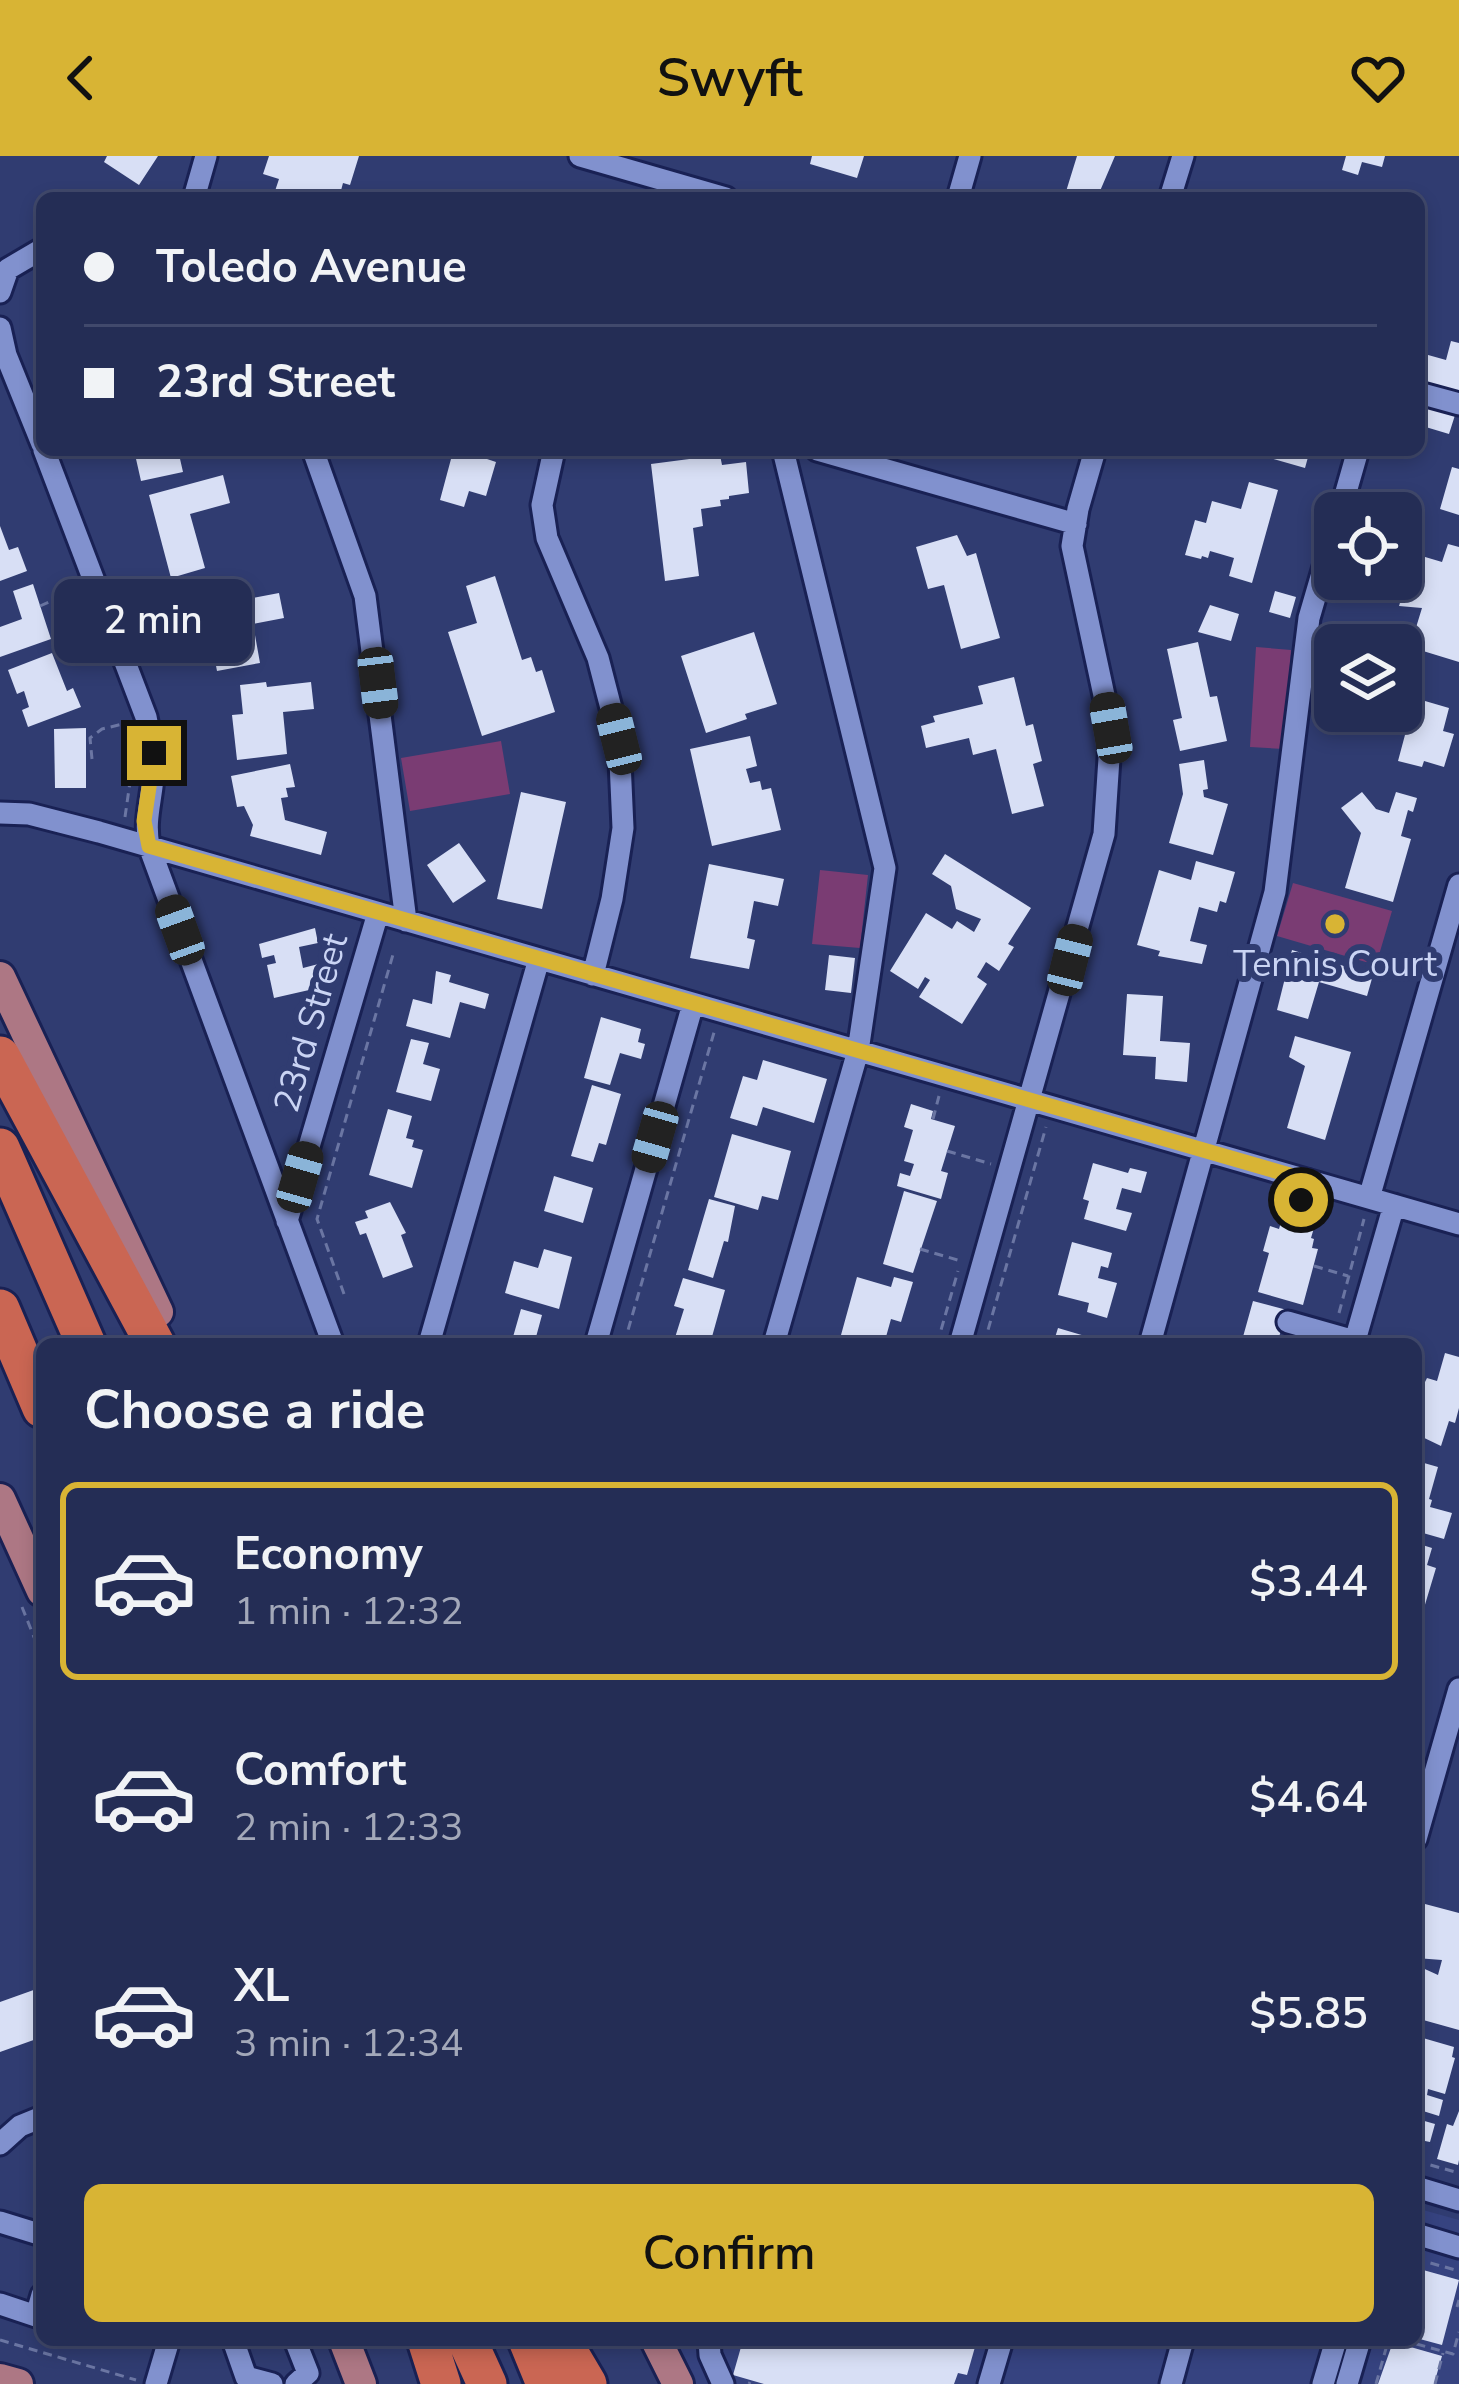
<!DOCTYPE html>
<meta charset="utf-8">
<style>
body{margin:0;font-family:"Nunito Sans",sans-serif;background:#2c355b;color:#f1f3f6;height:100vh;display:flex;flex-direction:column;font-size:45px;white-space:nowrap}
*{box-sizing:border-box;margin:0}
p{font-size:39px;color:#a3a8b9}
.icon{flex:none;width:66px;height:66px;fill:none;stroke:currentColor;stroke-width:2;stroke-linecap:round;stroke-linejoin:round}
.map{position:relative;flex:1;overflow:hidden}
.details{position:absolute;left:36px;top:1182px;width:1386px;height:1008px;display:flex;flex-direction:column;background:#242d55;border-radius:18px;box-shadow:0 6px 18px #0003,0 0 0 3px #41496c}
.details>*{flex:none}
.banner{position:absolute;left:36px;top:36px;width:1389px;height:264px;border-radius:18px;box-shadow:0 6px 18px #0003,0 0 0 3px #41496c;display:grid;align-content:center;height:264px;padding:0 48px;background:#242d55}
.fabs{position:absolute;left:1314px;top:336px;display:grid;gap:24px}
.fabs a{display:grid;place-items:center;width:108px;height:108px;border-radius:18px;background:#242d55;box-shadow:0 6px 18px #0003,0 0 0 3px #41496c;font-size:60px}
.end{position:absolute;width:54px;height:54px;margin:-27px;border:15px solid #d8b434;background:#111;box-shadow:0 0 0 6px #111}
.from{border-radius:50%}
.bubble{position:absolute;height:84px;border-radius:18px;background:#242d55;box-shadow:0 6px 18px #0003,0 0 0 3px #41496c;font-size:39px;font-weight:600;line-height:84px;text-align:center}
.car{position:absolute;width:36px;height:72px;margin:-36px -18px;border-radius:15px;box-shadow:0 0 9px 3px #0007;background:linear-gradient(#222 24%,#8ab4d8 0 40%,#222 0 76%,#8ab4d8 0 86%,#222 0)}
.banner b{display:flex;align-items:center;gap:42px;height:114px;font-size:45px}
.banner b+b{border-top:3px solid #41496c}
.banner i{width:30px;height:30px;background:#f1f3f6}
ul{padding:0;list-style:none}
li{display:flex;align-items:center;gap:36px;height:198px;margin:0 24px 18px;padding:0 24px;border:6px solid transparent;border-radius:18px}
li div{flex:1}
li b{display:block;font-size:45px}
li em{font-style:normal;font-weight:600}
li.current{border-color:#d8b434}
li>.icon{width:108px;height:108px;stroke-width:1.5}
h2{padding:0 48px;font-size:54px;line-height:144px}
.button{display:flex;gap:24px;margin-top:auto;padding:24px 48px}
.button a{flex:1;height:138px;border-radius:18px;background:#d8b434;color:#111;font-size:48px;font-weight:600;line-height:138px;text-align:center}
header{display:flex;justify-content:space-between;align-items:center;height:156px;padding:0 48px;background:#d8b434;color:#111;font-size:54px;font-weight:600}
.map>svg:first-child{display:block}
.built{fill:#364380}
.pitch{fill:#7a3c73}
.building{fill:#d8dff5}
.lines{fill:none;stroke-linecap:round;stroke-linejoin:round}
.minor-casing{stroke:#192154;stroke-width:27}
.major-casing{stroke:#192154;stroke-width:36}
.highway-casing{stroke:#192154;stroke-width:45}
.path{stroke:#6b76a3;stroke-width:3;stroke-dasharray:9 6;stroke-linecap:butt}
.minor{stroke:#8191ce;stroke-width:21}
.major{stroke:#ad7784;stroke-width:30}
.highway{stroke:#ca6653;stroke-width:39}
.route{stroke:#d8b434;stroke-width:15}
.poi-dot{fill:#d8b434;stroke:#303c71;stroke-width:4.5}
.labels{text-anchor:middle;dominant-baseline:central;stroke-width:12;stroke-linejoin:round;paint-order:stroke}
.poi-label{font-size:36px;fill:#cad4f4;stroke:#303c71}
.street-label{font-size:36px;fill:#cad4f4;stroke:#303c71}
</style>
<header><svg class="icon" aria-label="back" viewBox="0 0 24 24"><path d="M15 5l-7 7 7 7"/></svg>Swyft<svg class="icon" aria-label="heart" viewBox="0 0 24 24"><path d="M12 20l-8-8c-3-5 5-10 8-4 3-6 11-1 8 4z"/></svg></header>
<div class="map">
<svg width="1459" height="2228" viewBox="0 0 1459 2228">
<rect width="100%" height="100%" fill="#303c71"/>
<path class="built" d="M1416 2052 1459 2064V2228H693L671 2184H1416Z"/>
<path class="pitch" d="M1256 491 1291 494 1284 593 1250 591Z
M501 585 510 638 410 655 401 602Z
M820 714 868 719 860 792 812 788Z
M1293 727 1392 755 1376 809 1277 780Z"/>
<path class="building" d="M107 0H158L139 29 104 6Z
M269 0H359L350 29 343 27 339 42H298L275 35 279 23 263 18Z
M812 0H864L857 22 810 8Z
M1077 0H1115L1097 42H1064Z
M1346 0H1385L1382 11 1362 6 1358 19 1342 14Z
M1419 178 1426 179 1421 197 1446 204 1451 185 1459 187V235L1419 225Z
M1419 245 1456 256 1449 278 1419 269Z
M134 294H178L183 316 141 325Z
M445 294H483L481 301 496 306 486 340 469 335 464 351 440 344 451 303 443 301Z
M1262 294H1310L1305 312 1260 299Z
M720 299 722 309 746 306 749 337 729 340V343L720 344 721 350 701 353 703 370 693 372 699 420 665 425 651 308Z
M1452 311 1459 313V359L1440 353Z
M223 319 230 347 190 358 205 412 171 422 149 339Z
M1249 326 1278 334 1252 427 1229 420 1234 402 1210 395 1208 402 1202 400 1201 403 1185 399 1195 364 1206 367 1212 345 1241 353Z
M0 370 9 394 18 391 27 415 0 425Z
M957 379 967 400 976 397 1000 482 961 493 944 429 928 433 916 391Z
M1448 388 1459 391V506L1410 491 1422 452 1399 450 1415 398 1442 406Z
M495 420 522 504 531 501 536 516 542 514 555 556 482 580 448 476 477 467 466 430Z
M33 428 51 483 0 501V471L22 463 13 435Z
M1275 435 1296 441 1290 462 1269 456Z
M279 437 284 462 253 468 260 507 217 515 205 451Z
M1210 449 1239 458 1231 485 1198 476Z
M754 476 777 548 745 558 747 563 706 577 681 500Z
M1198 486 1210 541 1217 540 1227 585 1180 595 1173 564 1182 562 1167 493Z
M52 497 67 535 73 532 81 551 28 571 22 554 29 551 24 535 17 538 8 514Z
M1014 521 1026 570 1033 568 1042 605 1033 608 1044 650 1012 658 996 593 973 599 969 582 926 592 921 570 935 566 933 560 983 548 978 530Z
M266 526 267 531 311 526 314 553 283 556 287 598 237 604 232 559 243 558 240 529Z
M1425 545 1449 552 1443 575 1454 578 1444 611 1424 605 1422 611 1398 605 1409 564 1419 567Z
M86 572V632H55L54 573Z
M750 580 757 610 746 613 750 627 760 625 762 634 771 632 781 674 712 690 690 593Z
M1204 604 1208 633 1203 634 1204 641 1228 648 1213 699 1169 687 1183 638 1179 608Z
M290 608 295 631 286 632 288 641 281 642 285 664 327 676 321 699 250 680 253 669 244 650 237 651 231 620Z
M521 636 566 646 542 753 497 743Z
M1362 636 1376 653 1389 657 1396 636 1417 642 1413 656 1408 654 1401 680 1411 683 1393 746 1345 732 1361 677 1341 652Z
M459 687 486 725 453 747 427 709Z
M945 698 1031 752 1008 788 1014 791 999 815 986 806 977 821 987 828 962 868 919 841 930 824 925 821 918 833 890 815 926 757 952 773 957 765 974 776 981 763 956 753 951 730 932 718Z
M1196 705 1235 716 1226 747 1220 745 1217 756 1199 751 1190 785 1207 789 1202 808 1158 800 1160 795 1137 789 1159 714 1191 724Z
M709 708 784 723 778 750 754 745 747 782 755 784 749 813 690 802Z
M315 772 318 787 299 791 303 812 326 806 331 829 274 842 267 809 276 807 274 799 262 802 259 788Z
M1292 794 1373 819 1367 840 1319 826 1308 863 1277 854Z
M829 799 855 802 851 837 825 834Z
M436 815 451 819 449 826 489 838 485 853 460 846 450 882 406 870 413 843 432 848Z
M1127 838 1163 840 1160 885 1190 887 1187 926 1155 923 1156 901 1123 899Z
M601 861 641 873 638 886 645 888 641 903 620 897 610 929 584 922Z
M1295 880 1351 896 1325 984 1287 972 1305 910 1289 901Z
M411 883 429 887 423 908 440 913 431 945 396 936Z
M763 904 827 923 814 967 763 951 757 970 730 962 743 920 757 924Z
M592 929 621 938 606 989 599 987 593 1006 571 1000Z
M911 948 933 955 931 963 955 970 941 1015 948 1017 941 1043 897 1030 900 1017 910 1020 914 1008 904 1005 913 974 904 971Z
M388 953 412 960 406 982 414 984 412 991 423 994 412 1032 369 1019Z
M732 978 791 995 778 1044 762 1040 758 1054 714 1041Z
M1093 1007 1128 1017 1130 1012 1147 1016 1141 1037 1122 1032 1116 1053 1132 1057 1126 1075 1084 1063 1089 1045 1083 1043Z
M554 1020 593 1032 583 1067 544 1055Z
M904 1035 937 1045 913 1117 883 1108Z
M709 1043 735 1050 728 1086 724 1085 713 1122 688 1114Z
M390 1046 406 1077 401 1079 413 1111 383 1122 366 1077 360 1079 355 1066 368 1062 365 1055Z
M1284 1056 1316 1065 1311 1082 1314 1083 1312 1092 1318 1093 1303 1149 1258 1136 1269 1097 1263 1095 1270 1070 1279 1073Z
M1072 1086 1112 1097 1108 1112 1101 1110 1098 1122 1117 1127 1107 1162 1087 1156 1089 1147 1058 1139Z
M544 1093 572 1101 559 1153 505 1137 514 1105 538 1112Z
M857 1121 891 1131 894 1121 913 1126 901 1166 891 1163 884 1188 841 1179Z
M683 1122 725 1134 710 1188H673L684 1153 674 1150Z
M1253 1145 1287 1154 1277 1188H1241Z
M521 1153 542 1159 536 1181 557 1188H511Z
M1058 1172 1085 1180 1083 1188H1053Z
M1445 1197 1459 1201V1252L1455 1267 1449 1265 1441 1290 1416 1278V1244L1427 1222 1437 1225Z
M1417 1305 1438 1311 1429 1343 1432 1344 1430 1351 1452 1357 1444 1383 1416 1375Z
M1416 1387 1432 1392 1427 1409 1436 1412 1424 1452 1416 1450Z
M1425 1748 1459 1757V1874L1416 1862V1809L1438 1819 1442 1804 1416 1802V1780Z
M42 1831V1881L0 1896V1846Z
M1416 1880 1454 1891 1452 1901 1455 1902 1445 1938 1428 1933 1427 1939 1443 1944 1439 1960 1423 1955 1421 1964 1435 1968 1430 1986 1425 1985 1422 1996 1416 1994Z
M1459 1955V2004L1458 2009 1437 2003 1447 1968 1453 1970Z
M1416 2112 1459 2124 1442 2189 1416 2182Z
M743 2184H977L967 2219 958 2217 954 2228H764L733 2219Z
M1393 2186 1442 2200 1434 2228H1378Z"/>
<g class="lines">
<g class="minor-casing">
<path id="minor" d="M580 0 726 42
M194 42 206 0
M958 42 970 0
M1170 42 1183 0
M0 136 8 113 42 93
M0 172 6 199 42 288
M1419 237 1459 248
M44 294 146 561C151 585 156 607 152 631 149 654 145 668 149 690L333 1188
M313 294 365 440 406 765
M554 294 542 349 547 382 598 502 619 583 623 672 612 743 593 819
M817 294 1076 368
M1340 357 1358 294
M0 657 29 658 99 676 1459 1068
M1369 1042 1459 729
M1299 1051 1307 1024
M287 1065 378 757
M1288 1166 1355 1185
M429 1188 539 803
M596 1188 693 848
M774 1188 858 895 885 712 783 294
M960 1188 1104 678 1111 572 1072 390 1078 353 1095 294
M1150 1188 1275 736 1309 462 1335 373
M1354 1188 1394 1049
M1416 1683 1459 1533
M0 1988 20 1970 42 1961
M1416 2031 1459 2044
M0 2066 42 2079
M1416 2078 1459 2091
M0 2148 36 2160 42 2139
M233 2184 246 2221 272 2228
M295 2184 308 2217 296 2228
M709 2184 710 2199 723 2228
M156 2228 169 2184
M989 2228 1002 2184
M1171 2228 1183 2184
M1323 2228 1336 2184
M1347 2228 1360 2184"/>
</g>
<g class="major-casing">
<path id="major" d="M0 821 158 1156
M0 1343 42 1435
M344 2184 361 2228
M656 2184 678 2228
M0 2223 18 2228"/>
</g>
<g class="highway-casing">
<path id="highway" d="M0 900 155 1188
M0 992 86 1188
M0 1153 42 1252
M427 2184 441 2228
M467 2184 487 2228
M528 2184 546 2228
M561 2184 587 2228"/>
</g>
<path class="path" d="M40 450 76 434
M92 603 90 582 102 573 127 567
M125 661 131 619
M933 963 939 940
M947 995 991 1008
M920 1093 961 1105
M1314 1110 1348 1120
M344 1138 317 1063 394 795
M1339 1157 1364 1063
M624 1188 715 873
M937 1188 958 1115
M984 1188 1046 971
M22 1451 42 1501
M1416 2005 1459 2017
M1416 2103 1459 2115
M1457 2151 1459 2144
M0 2184 136 2224
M1402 2184 1453 2198 1459 2176
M749 2228 750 2226
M1376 2228 1387 2189 1382 2188 1383 2184
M1435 2228 1443 2197"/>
<use href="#minor" class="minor"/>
<use href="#major" class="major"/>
<use href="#highway" class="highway"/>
</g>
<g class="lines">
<path class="route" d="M154 597 144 665 149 690 1307 1024 1301 1044"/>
</g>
<circle class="poi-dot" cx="1335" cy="768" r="12"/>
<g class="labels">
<g class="poi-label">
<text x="1335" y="808">Tennis Court</text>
</g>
<g class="street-label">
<text transform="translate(311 867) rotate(-74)">23rd Street</text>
</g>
</g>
</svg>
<div class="fabs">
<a><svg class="icon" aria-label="locate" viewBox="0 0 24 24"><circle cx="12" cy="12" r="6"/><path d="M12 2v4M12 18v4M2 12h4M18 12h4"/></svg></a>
<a><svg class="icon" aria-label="layers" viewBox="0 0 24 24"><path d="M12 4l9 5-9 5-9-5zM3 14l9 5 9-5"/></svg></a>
</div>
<i class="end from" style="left:1301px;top:1044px"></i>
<i class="end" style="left:154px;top:597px"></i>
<div class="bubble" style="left:54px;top:423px;width:198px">2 min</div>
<i class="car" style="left:378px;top:527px;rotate:173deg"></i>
<i class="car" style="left:1111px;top:572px;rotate:350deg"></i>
<i class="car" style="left:619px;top:583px;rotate:346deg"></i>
<i class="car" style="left:180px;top:774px;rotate:340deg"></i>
<i class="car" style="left:1070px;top:804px;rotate:14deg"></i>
<i class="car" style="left:655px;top:981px;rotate:196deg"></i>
<i class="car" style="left:300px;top:1021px;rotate:16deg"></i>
<div class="banner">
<b><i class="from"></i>Toledo Avenue</b>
<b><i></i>23rd Street</b>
</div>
<section class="details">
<h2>Choose a ride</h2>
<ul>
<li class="current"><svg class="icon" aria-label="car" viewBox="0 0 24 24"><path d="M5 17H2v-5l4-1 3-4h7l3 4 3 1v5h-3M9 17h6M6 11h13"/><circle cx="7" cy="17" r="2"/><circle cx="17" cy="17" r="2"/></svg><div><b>Economy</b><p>1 min · 12:32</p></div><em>$3.44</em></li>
<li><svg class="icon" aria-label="car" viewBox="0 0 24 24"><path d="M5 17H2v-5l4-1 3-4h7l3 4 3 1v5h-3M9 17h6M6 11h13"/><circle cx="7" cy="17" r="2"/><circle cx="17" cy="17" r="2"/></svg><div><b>Comfort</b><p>2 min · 12:33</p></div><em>$4.64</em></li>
<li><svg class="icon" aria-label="car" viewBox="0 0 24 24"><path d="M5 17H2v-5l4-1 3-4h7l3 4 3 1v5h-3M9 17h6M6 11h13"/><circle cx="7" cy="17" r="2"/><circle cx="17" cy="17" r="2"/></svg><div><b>XL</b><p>3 min · 12:34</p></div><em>$5.85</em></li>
</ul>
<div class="button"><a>Confirm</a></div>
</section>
</div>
